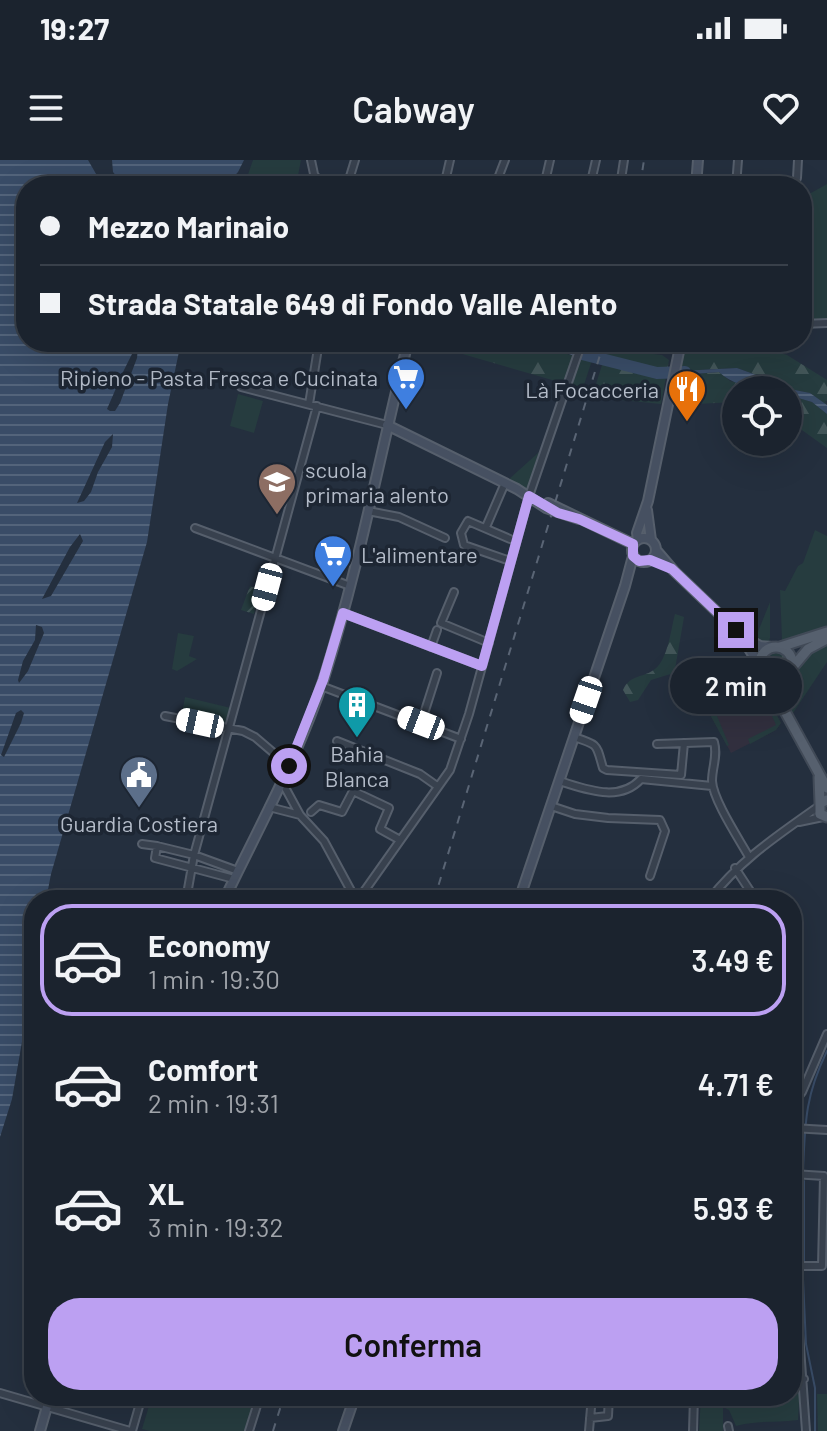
<!DOCTYPE html>
<html lang="it">
<meta charset="utf-8">
<style>
body{margin:0;font-family:Barlow,sans-serif;background:#282f3a;color:#f1f3f6;height:100vh;display:flex;flex-direction:column;font-size:30px;white-space:nowrap}
*{box-sizing:border-box;margin:0}
p{font-size:26px;color:#a0a4aa}
.icon{flex:none;width:44px;height:44px;fill:none;stroke:currentColor;stroke-width:2;stroke-linecap:round;stroke-linejoin:round}
.map{position:relative;flex:1;overflow:hidden}
.drawer{position:absolute;left:24px;top:730px;width:778px;height:516px;display:flex;flex-direction:column;background:#1b232e;border-radius:32px;box-shadow:0 8px 32px #0002,0 0 0 2px #39404a}
.drawer>*{flex:none}
.banner{position:absolute;left:16px;top:16px;width:796px;height:176px;border-radius:32px;box-shadow:0 8px 32px #0002,0 0 0 2px #39404a;display:grid;align-content:center;height:176px;padding:0 24px;background:#1b232e}
.controls{position:absolute;left:722px;top:216px;display:grid;gap:16px}
.controls a{display:grid;place-items:center;width:80px;height:80px;border-radius:50%;background:#1b232e;box-shadow:0 8px 32px #0002,0 0 0 2px #39404a;font-size:40px}
.end{position:absolute;width:36px;height:36px;margin:-18px;border:10px solid #bca0f2;background:#111;box-shadow:0 0 0 4px #111}
.from{border-radius:50%}
.bubble{position:absolute;height:56px;border-radius:28px;background:#1b232e;box-shadow:0 8px 32px #0002,0 0 0 2px #39404a;font-size:26px;font-weight:600;line-height:56px;text-align:center}
.car{position:absolute;width:24px;height:48px;margin:-24px -12px;border-radius:10px;box-shadow:0 0 6px 2px #0007;background:linear-gradient(#fff 24%,#345 0 40%,#fff 0 76%,#345 0 86%,#fff 0)}
.banner b{display:flex;align-items:center;gap:28px;height:76px;font-size:30px}
.banner b+b{border-top:2px solid #39404a}
.banner i{width:20px;height:20px;background:#f1f3f6}
ul{padding:14px 0 0;list-style:none}
li{display:flex;align-items:center;gap:24px;height:112px;margin:0 16px 12px;padding:0 8px;border:4px solid transparent;border-radius:32px}
li div{flex:1}
li b{display:block;font-size:30px}
li em{font-style:normal;font-weight:600}
li.current{border-color:#bca0f2}
li>.icon{width:72px;height:72px;stroke-width:1.5}
.primary-button{display:flex;gap:16px;margin-top:auto;padding:16px 24px}
.primary-button a{flex:1;height:92px;border-radius:32px;background:#bca0f2;color:#111;font-size:32px;font-weight:600;line-height:92px;text-align:center}
.status{display:flex;justify-content:space-between;align-items:center;height:56px;padding:0 40px;background:#1b232e;direction:ltr}
.status svg{height:22px;fill:currentColor}
header{display:flex;justify-content:space-between;align-items:center;height:104px;padding:0 24px;background:#1b232e;font-size:36px;font-weight:600}
.map>svg:first-child{display:block}
.medical{fill:#32303f}
.green{fill:#263c3f}
.forest{fill:url(#forest-firs)}
.garden{fill:url(#garden-furrows)}
.water{fill:url(#water-rules)}
.pier{fill:#242f3e}
.lines{fill:none;stroke-linecap:round;stroke-linejoin:round}
.stream{stroke:#394c67;stroke-width:2}
.river{stroke:#394c67;stroke-width:12}
.street-casing{stroke:#565f6c;stroke-width:10}
.secondary-casing{stroke:#565f6c;stroke-width:12}
.primary-casing{stroke:#414a57;stroke-width:13}
.street{stroke:#38414e;stroke-width:6}
.secondary{stroke:#465061;stroke-width:8}
.primary{stroke:#56606e;stroke-width:9}
.rail{stroke:#5a6575;stroke-width:2;stroke-dasharray:8 8;stroke-linecap:butt}
.route{stroke:#bca0f2;stroke-width:10}
.labels{text-anchor:middle;dominant-baseline:central;stroke-width:7;stroke-linejoin:round;paint-order:stroke}
.poi-label{font-size:22px;fill:#b4bcc9;stroke:#1d2633;text-anchor:end}
</style>
<div class="status"><b>19:27</b><svg viewBox="0 0 49 12"><path d="M0 12V9h3v3zM5 12V6h3v6zM10 12V3h3v9zM15 12V0h3v12zM26 1h20v11H26zM47 4h2v5h-2z"/></svg></div>
<header><svg class="icon" aria-label="menu" viewBox="0 0 24 24"><path d="M4 6h16M4 12h16M4 18h16"/></svg>Cabway<svg class="icon" aria-label="heart" viewBox="0 0 24 24"><path d="M12 20l-8-8c-3-5 5-10 8-4 3-6 11-1 8 4z"/></svg></header>
<div class="map">
<svg width="827" height="1271" viewBox="0 0 827 1271">
<defs>
<pattern id="forest-firs" width="22" height="20" patternUnits="userSpaceOnUse" patternTransform="scale(2)"><rect width="22" height="20" fill="#263c3f"/><path d="M5 1l3.5 6h-7zM16 11l3.5 6h-7z" fill="#435659"/></pattern>
<pattern id="garden-furrows" width="10" height="10" patternUnits="userSpaceOnUse" patternTransform="scale(2)"><rect width="10" height="10" fill="#263c3f"/><path d="M-1 1l2-2M0 10L10 0M9 11l2-2" fill="none" stroke="#435659"/></pattern>
<pattern id="water-rules" width="6" height="5" patternUnits="userSpaceOnUse" patternTransform="scale(2)"><rect width="6" height="5" fill="#394c67"/><path d="M0 2.5h6" fill="none" stroke="#53647b"/></pattern>
</defs>
<rect width="100%" height="100%" fill="#242f3e"/>
<path class="medical" d="M759 522 761 532H765L781 563 776 570 731 593 707 549Z"/>
<path class="green" d="M253 0H301L296 26H244Z
M827 24V162L802 161V38Z
M586 182H598L583 228 572 225Z
M238 234 263 241 254 273 230 266Z
M539 292 527 329 508 320Z
M815 370 827 376V470L786 483 782 480 780 430 785 431 798 406 803 403Z
M770 442V478L769 481 763 483 755 479Z
M178 473 194 476 189 496 197 499 177 511 172 509Z
M827 484V502L791 556C783 523 798 499 827 484Z
M756 523 760 529 751 526 717 545 715 551 729 585 727 586 707 549Z
M185 537 231 548 226 568 181 558Z
M771 544 781 563 776 570 750 584 748 579 776 565 768 547Z
M792 1218 800 1225 798 1260C777 1263 758 1260 736 1266L729 1250 723 1247V1271H699L701 1236H792Z
M817 1234H827V1271H818Z
M152 1236H256L245 1271H150L142 1269Z"/>
<path class="forest" d="M421 182C473 182 525 182 575 196L566 224Z
M742 182 787 195 827 220V241H825L827 245 810 233 769 225 759 216 737 208 680 211 683 194Z
M607 189 662 195 669 200 661 244 592 237Z
M719 212 730 221 762 230H736V242L675 245 680 215Z
M788 235 812 242 827 254V288L788 260Z
M675 454 684 457 675 509 677 512 651 520 638 540 630 542 623 530C630 514 644 518 655 509 668 499 671 469 675 454Z"/>
<path class="garden" d="M250 426 259 429 254 454 241 450Z
M767 503a10 10 0 1 1 20 0a10 10 0 1 1-20 0Z"/>
<path class="water" d="M0 0H88L103 26H26V182H181L168 244 147 382 51 714 46 740H34V813L12 939 0 977Z
M112 0H244L238 12 225 26H125L113 12Z
M485 182 552 183 577 190 575 196 551 188Z
M737 208 759 216 769 225 810 233 827 245V254L812 242 788 235V230C764 230 737 229 719 212L680 215V211Z"/>
<path class="pier" d="M138 186 137 198 120 243 115 251H110L107 249 124 210 135 188Z
M113 274 112 287 98 312 91 332 84 341 77 343 105 282Z
M80 374 83 381 51 436 42 439 70 387Z
M36 465 42 467 44 473 28 511 19 523 18 520 23 501 35 480Z
M21 550 24 553 21 563 4 597 1 595 16 553Z"/>
<g class="lines">
<path class="stream" d="M803 1012C805 963 805 936 827 891
M804 1021V1104
M803 1119 806 1184 815 1228V1271"/>
<path class="river" d="M578 193 657 213 685 212"/>
<g class="street-casing">
<path id="street" d="M311 0 314 14 321 26
M797 18 798 0
M697 24 767 26
M347 26 355 0
M444 26 450 0
M495 26 505 0
M544 26 550 0
M590 26 596 0
M620 26 624 0
M736 26 738 0
M802 164 827 163
M241 227 387 265
M309 244 319 182
M368 351 399 357 445 378
M486 367 505 323
M195 368 350 426
M510 401 464 385 461 373 468 361 510 379
M454 432 441 463 489 483
M343 453 482 506
M431 487 437 470
M321 526 461 579
M165 556 243 571 255 577 289 606
M421 563 437 513
M574 577C599 585 596 584 603 608L607 610 681 615 684 583
M337 581 420 614 437 626
M657 584 714 582C718 596 712 607 712 621 713 640 739 679 749 697
M559 621C586 629 619 643 641 619L712 626
M282 622 300 655 324 681 356 740
M551 646 575 654 608 658 660 660 665 671 650 716
M269 647 300 655
M311 652 319 645 342 652 353 631 389 648 380 669 400 680
M799 662 823 657
M142 684 157 686
M735 708 756 740
M234 719 155 698 157 686 194 695 238 711
M186 740 194 695 317 246
M358 740 450 610 469 554 529 336 582 182
M709 740C741 699 777 676 819 646
M792 810 797 849 792 940
M792 945 802 932 827 874
M792 968 827 970
M792 997 795 1042V1117L806 1271
M793 1014 824 1016 822 1106H795
M32 1108 34 1109
M792 1211 804 1219
M0 1233 130 1271
M642 1236 643 1240 661 1241 663 1236
M590 1258 608 1256 609 1236
M728 1266 729 1271
M132 1271 142 1236
M249 1271 260 1236
M589 1271 592 1236
M693 1271 694 1236"/>
</g>
<g class="secondary-casing">
<path id="secondary" d="M696 26 698 0
M387 265 517 329 546 348 579 359
M548 343 633 384
M647 350 651 380
M632 390a12 12 0 1 1 24 0a12 12 0 1 1-24 0Z
M638 380 637 373 648 341 681 182
M656 390 674 411 740 474 761 508
M744 477 760 486 774 487
M224 740C259 667 299 595 324 518 359 408 380 294 408 182
M519 740 625 426 633 396
M40 1271 50 1236
M343 1271 355 1236"/>
</g>
<g class="primary-casing">
<path id="primary" d="M760 503a16 16 0 1 1 32 0a16 16 0 1 1-32 0Z
M780 487 827 472
M792 508 808 489 827 479
M765 515 827 628
M785 547 784 532 789 515
M819 617 820 643
M827 640 820 643V654L827 657"/>
</g>
<use href="#street" class="street"/>
<use href="#secondary" class="secondary"/>
<use href="#primary" class="primary"/>
<path class="rail" d="M640 26 644 0
M434 740 604 182
M273 1271 284 1236"/>
</g>
<g class="lines">
<path class="route" d="M289 606 323 520 343 453 482 506 529 336 558 353 579 359 633 384V396L639 401 650 400 672 409 736 470"/>
</g>
<defs>
<g id="supermarket-pin" transform="scale(2)"><path d="M0 17L-7.5 6A9.5 9.5 0 1 1 7.5 6Z" fill="#3f7fe0" stroke="#1d2633"/><path d="M-6-5.5h2.5l.6 2H6L4.5 2H-2.5L-4.4-4H-6ZM-1.5 3.2a1.3 1.3 0 1 0 .1 0ZM3 3.2a1.3 1.3 0 1 0 .1 0Z" fill="#fff"/></g>
<g id="restaurant-pin" transform="scale(2)"><path d="M0 17L-7.5 6A9.5 9.5 0 1 1 7.5 6Z" fill="#e8710a" stroke="#1d2633"/><path d="M-5-6h1v4h1v-4h1v4h1v-4h1v5L-1.5 .5V6h-2V.5L-5-1ZM5-6V6H3V1.5H1.5Q1.5-4 5-6Z" fill="#fff"/></g>
<g id="school-pin" transform="scale(2)"><path d="M0 17L-7.5 6A9.5 9.5 0 1 1 7.5 6Z" fill="#8d6e63" stroke="#1d2633"/><path d="M0-5L7-2L0 1L-7-2ZM-4 1L0 2.5L4 1V4Q0 6-4 4Z" fill="#fff"/></g>
<g id="building-pin" transform="scale(2)"><path d="M0 17L-7.5 6A9.5 9.5 0 1 1 7.5 6Z" fill="#0f9aa8" stroke="#1d2633"/><path d="M-4-6H4V6H1V3H-1V6H-4ZM-2.5-4.3h1.7v1.8h-1.7ZM.8-4.3h1.7v1.8H.8ZM-2.5-1h1.7V.8h-1.7ZM.8-1h1.7V.8H.8Z" fill="#fff"/></g>
<g id="civic-pin" transform="scale(2)"><path d="M0 17L-7.5 6A9.5 9.5 0 1 1 7.5 6Z" fill="#5c6f8a" stroke="#1d2633"/><path d="M-.6-6.5H3V-4.5H.6V-3L4-1V1h2V6H-6V1h2V-1L-.6-3ZM-1.2 2.5V6h2.4V2.5Z" fill="#fff"/></g>
</defs>
<g fill-rule="evenodd">
<use href="#supermarket-pin" x="406" y="217"/>
<use href="#restaurant-pin" x="687" y="229"/>
<use href="#school-pin" x="277" y="322"/>
<use href="#supermarket-pin" x="333" y="394"/>
<use href="#building-pin" x="357" y="545"/>
<use href="#civic-pin" x="139" y="615"/>
</g>
<g class="labels">
<g class="poi-label">
<text x="378" y="217">Ripieno - Pasta Fresca e Cucinata</text>
<text x="659" y="229">Là Focacceria</text>
<text x="305" y="309" text-anchor="start">scuola<tspan x="305" dy="25">primaria alento</tspan></text>
<text x="361" y="394" text-anchor="start">L'alimentare</text>
<text x="357" y="593" text-anchor="middle">Bahia<tspan x="357" dy="25">Blanca</tspan></text>
<text x="139" y="663" text-anchor="middle">Guardia Costiera</text>
</g>
</g>
</svg>
<div class="controls">
<a><svg class="icon" aria-label="locate" viewBox="0 0 24 24"><circle cx="12" cy="12" r="6"/><path d="M12 2v4M12 18v4M2 12h4M18 12h4"/></svg></a>
</div>
<i class="end from" style="left:289px;top:606px"></i>
<i class="end" style="left:736px;top:470px"></i>
<div class="bubble" style="left:670px;top:498px;width:132px">2 min</div>
<i class="car" style="left:267px;top:427px;rotate:195deg"></i>
<i class="car" style="left:586px;top:540px;rotate:199deg"></i>
<i class="car" style="left:200px;top:563px;rotate:282deg"></i>
<i class="car" style="left:421px;top:563px;rotate:291deg"></i>
<div class="banner">
<b><i class="from"></i>Mezzo Marinaio</b>
<b><i></i>Strada Statale 649 di Fondo Valle Alento</b>
</div>
<section class="drawer">
<ul>
<li class="current"><svg class="icon" aria-label="car" viewBox="0 0 24 24"><path d="M5 17H2v-5l4-1 3-4h7l3 4 3 1v5h-3M9 17h6M6 11h13"/><circle cx="7" cy="17" r="2"/><circle cx="17" cy="17" r="2"/></svg><div><b>Economy</b><p>1 min · 19:30</p></div><em>3.49 €</em></li>
<li><svg class="icon" aria-label="car" viewBox="0 0 24 24"><path d="M5 17H2v-5l4-1 3-4h7l3 4 3 1v5h-3M9 17h6M6 11h13"/><circle cx="7" cy="17" r="2"/><circle cx="17" cy="17" r="2"/></svg><div><b>Comfort</b><p>2 min · 19:31</p></div><em>4.71 €</em></li>
<li><svg class="icon" aria-label="car" viewBox="0 0 24 24"><path d="M5 17H2v-5l4-1 3-4h7l3 4 3 1v5h-3M9 17h6M6 11h13"/><circle cx="7" cy="17" r="2"/><circle cx="17" cy="17" r="2"/></svg><div><b>XL</b><p>3 min · 19:32</p></div><em>5.93 €</em></li>
</ul>
<div class="primary-button"><a>Conferma</a></div>
</section>
</div>
